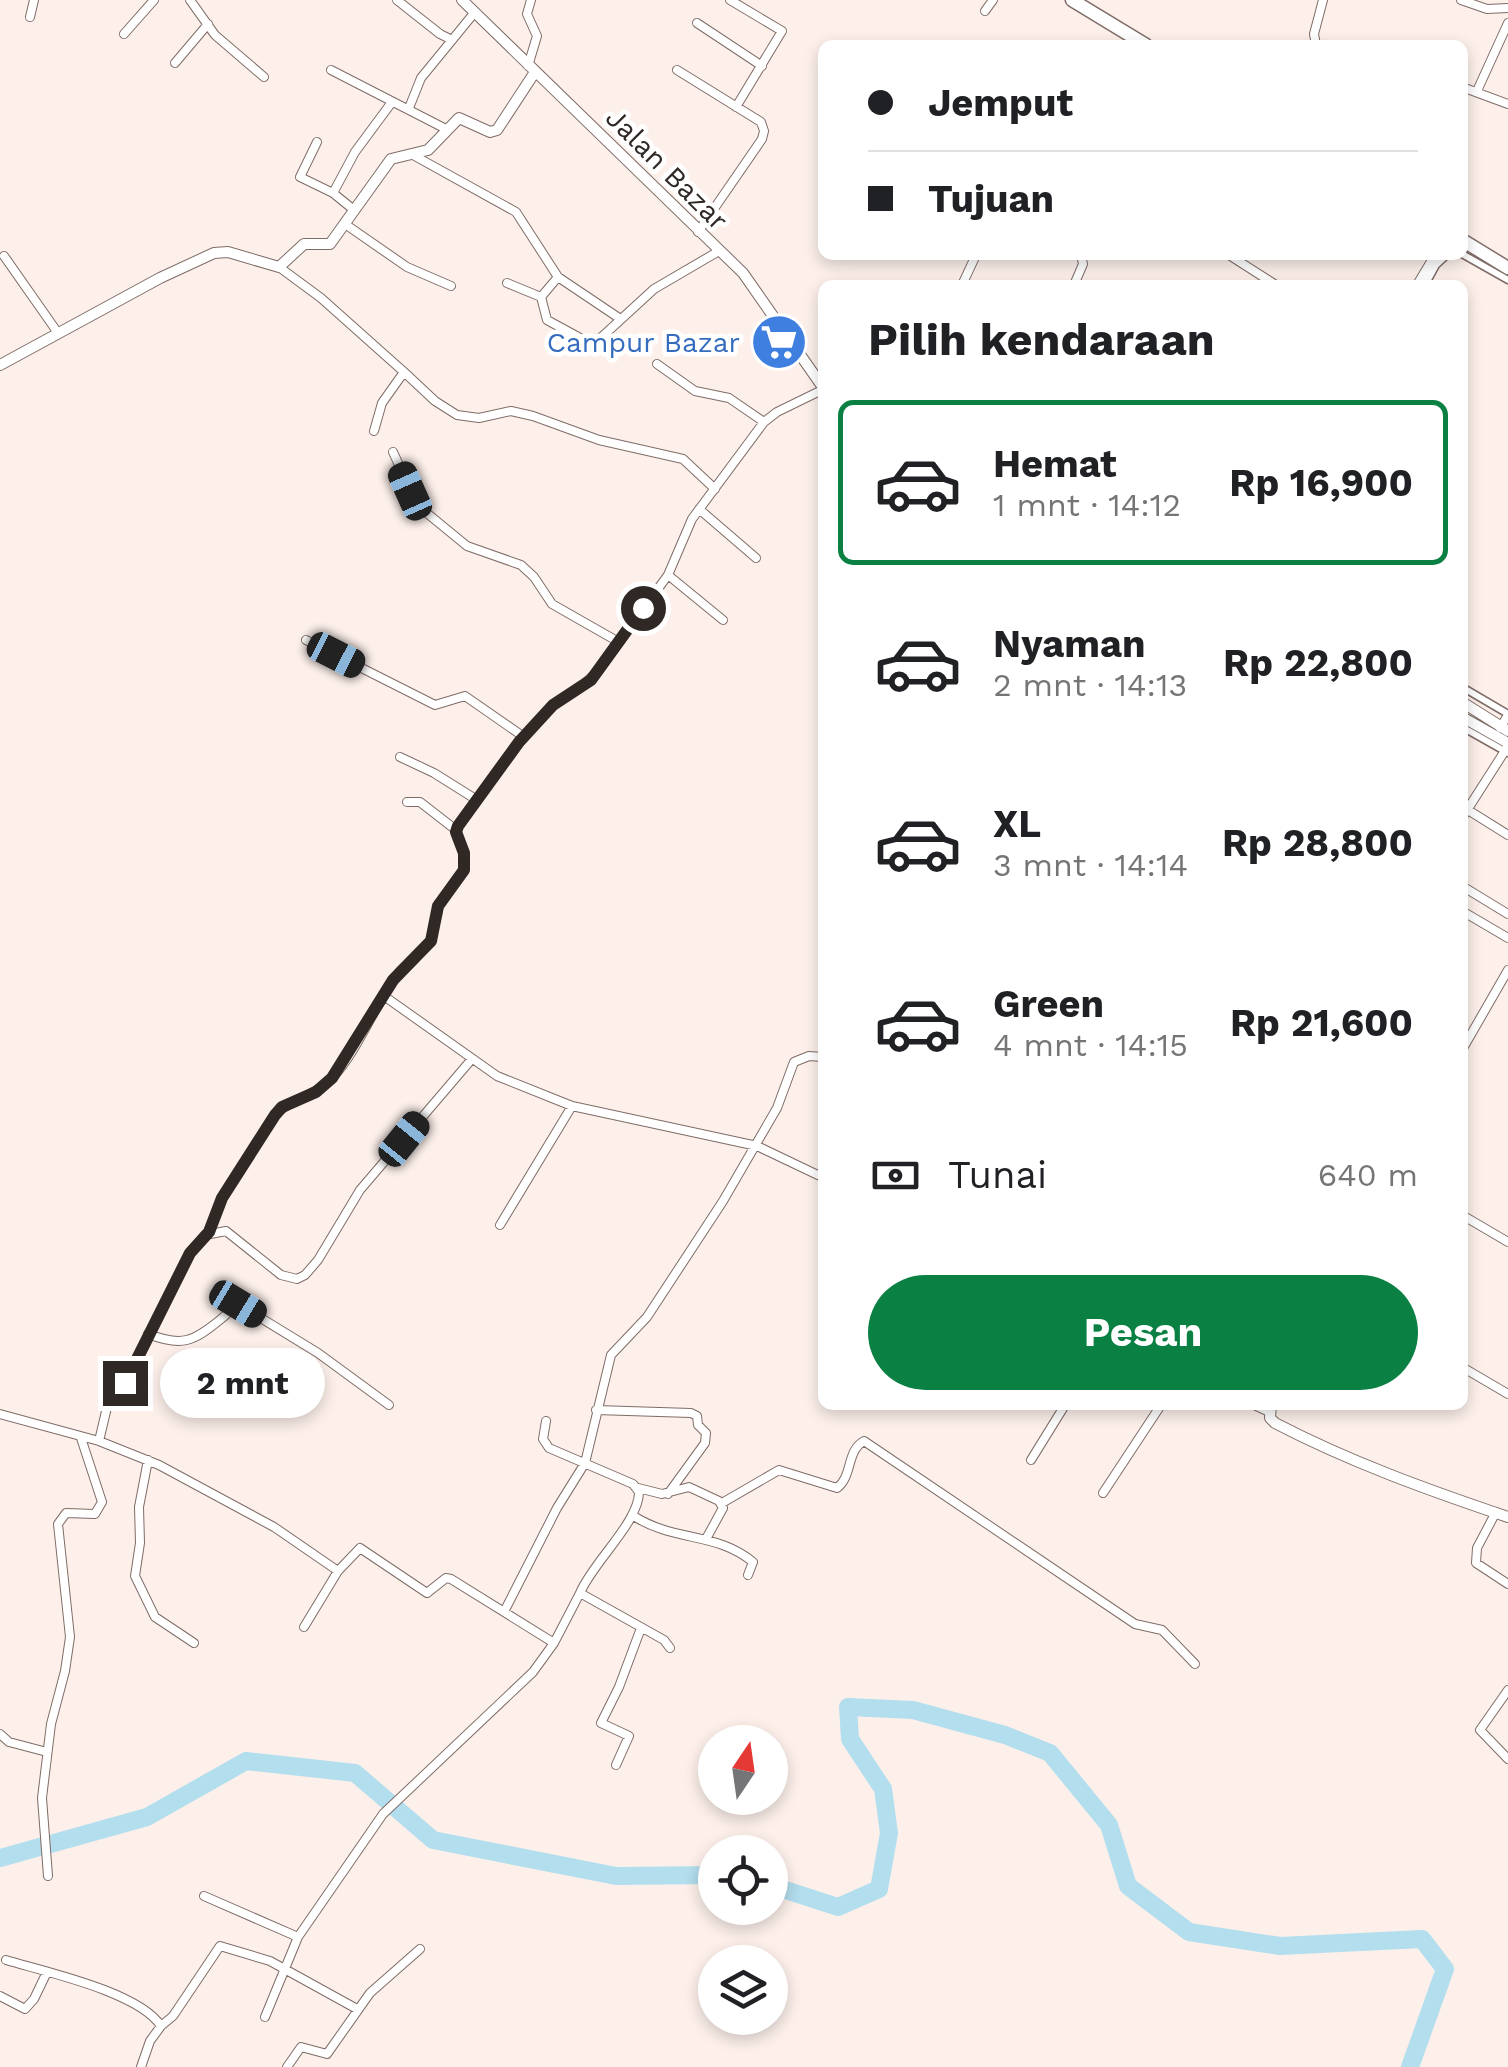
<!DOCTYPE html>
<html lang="id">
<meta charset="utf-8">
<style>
body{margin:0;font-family:"Work Sans",sans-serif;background:#f6f6f6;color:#202124;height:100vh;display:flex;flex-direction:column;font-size:38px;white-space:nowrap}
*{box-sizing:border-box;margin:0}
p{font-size:32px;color:#757577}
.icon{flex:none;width:55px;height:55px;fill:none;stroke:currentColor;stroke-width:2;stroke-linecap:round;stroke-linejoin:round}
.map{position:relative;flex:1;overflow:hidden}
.sheet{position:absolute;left:818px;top:280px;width:650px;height:1130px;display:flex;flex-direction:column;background:#fff;border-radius:15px;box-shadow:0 5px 15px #0003}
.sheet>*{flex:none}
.guide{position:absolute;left:818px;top:40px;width:650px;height:220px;border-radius:15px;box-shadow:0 5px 15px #0003;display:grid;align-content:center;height:220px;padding:0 50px;background:#fff}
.needle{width:65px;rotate:13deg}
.controls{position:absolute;left:698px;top:1725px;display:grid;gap:20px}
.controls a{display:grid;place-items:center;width:90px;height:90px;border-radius:50%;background:#fff;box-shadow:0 5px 15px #0003;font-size:50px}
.end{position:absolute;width:45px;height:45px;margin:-22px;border:12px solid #302825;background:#fff;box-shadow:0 0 0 5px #fff}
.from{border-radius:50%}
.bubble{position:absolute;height:70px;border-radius:35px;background:#fff;box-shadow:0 5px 15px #0003;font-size:32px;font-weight:700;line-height:70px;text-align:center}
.car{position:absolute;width:30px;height:60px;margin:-30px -15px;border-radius:12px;box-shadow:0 0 8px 2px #0007;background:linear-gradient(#222 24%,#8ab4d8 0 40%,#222 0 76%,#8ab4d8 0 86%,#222 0)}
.guide b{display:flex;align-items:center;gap:35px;height:95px;font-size:38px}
.guide b+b{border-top:2px solid #e0e0e0}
.guide i{width:25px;height:25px;background:#202124}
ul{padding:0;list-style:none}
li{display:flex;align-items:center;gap:30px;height:165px;margin:0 20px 15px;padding:0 30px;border:5px solid transparent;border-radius:15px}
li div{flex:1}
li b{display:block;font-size:38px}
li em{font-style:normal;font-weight:700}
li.selected{border-color:#0b8043}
li>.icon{width:90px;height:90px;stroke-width:1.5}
h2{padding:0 50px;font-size:45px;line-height:120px}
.pay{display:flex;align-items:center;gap:25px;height:110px;padding:0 50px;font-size:38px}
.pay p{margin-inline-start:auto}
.button{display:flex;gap:20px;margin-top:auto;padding:20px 50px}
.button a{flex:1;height:115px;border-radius:60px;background:#0b8043;color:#fff;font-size:40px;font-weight:700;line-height:115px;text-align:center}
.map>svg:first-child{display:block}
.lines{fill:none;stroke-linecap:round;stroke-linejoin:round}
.river{stroke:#b3deee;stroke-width:18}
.pedestrian-casing{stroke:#7f6c66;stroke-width:9}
.minor-casing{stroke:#7f6c66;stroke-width:10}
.tertiary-casing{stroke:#7f6c66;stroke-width:12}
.primary-casing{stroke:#7f6c66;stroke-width:15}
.pedestrian{stroke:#fff;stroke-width:6}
.minor{stroke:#fff;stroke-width:8}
.tertiary{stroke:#fff;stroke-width:10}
.primary{stroke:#fff;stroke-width:12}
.route{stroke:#302825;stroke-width:12}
.labels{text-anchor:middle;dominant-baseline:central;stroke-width:9;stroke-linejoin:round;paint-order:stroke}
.street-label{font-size:28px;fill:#302825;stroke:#fff}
.shop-label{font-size:28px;fill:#366cbe;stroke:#fff;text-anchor:end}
</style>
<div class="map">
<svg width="1508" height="2067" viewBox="0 0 1508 2067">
<rect width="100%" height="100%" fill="#fdf0eb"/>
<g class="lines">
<path class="river" d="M0 1858 147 1817 246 1761 355 1773 433 1840 616 1876 715 1875
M770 1885 838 1907 879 1889 889 1833 883 1789 850 1739 848 1707 913 1710 1005 1735 1050 1753 1109 1825 1128 1886 1189 1932 1280 1946 1422 1939 1445 1969 1410 2067"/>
<g class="pedestrian-casing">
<path id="pedestrian" d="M1462 254 1508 280
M1425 285 1436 265 1447 255
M1462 687 1508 714
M1462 727 1508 753"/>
</g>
<g class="minor-casing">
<path id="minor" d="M190 0 215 35 264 77
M397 0 440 34 452 40
M730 0 782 31 736 107
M1461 0 1487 9 1508 8
M985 11 993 0
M30 17 34 0
M697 23 762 66
M124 34 154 0
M1316 45 1314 34 1323 0
M175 63 208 24
M528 66 537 36 527 14 531 0
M331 70 446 129
M677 70 761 122 764 131 762 139 698 232
M1462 87 1508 104
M1477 91 1508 23
M409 108 421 78 475 12
M317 142 300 177 333 193 354 210
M413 155 516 212 558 277 619 318
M333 193 355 152 392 102
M345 224 407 267 451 286
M1229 255 1276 285
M4 256 58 333
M279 267 321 298 404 372 382 403 374 431
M507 283 541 297 547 320 593 345 654 289 719 251
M962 285 976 255
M1074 285 1083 264 1081 255
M541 297 558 277
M657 364 695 391 729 398 764 422
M404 372 435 401 457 415 479 418 511 411 533 416 599 440 683 459 715 489
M822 390 777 412 764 422 692 519 668 575 599 670 581 687 553 705 519 742 456 830 464 853V870L439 906 431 941 400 971 384 996 497 1076 572 1106 757 1146 822 1177
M393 452 415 500 423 510 467 546 521 565 534 577 552 604 617 641
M699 509 756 558
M668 575 723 620
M306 640 435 705 465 696 524 737
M1500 728 1508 715
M400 757 434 773 477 800
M407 802H420L456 830
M1468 810 1508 835
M1462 818 1508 746
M1462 886 1508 914
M1462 911 1508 938
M1462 1050 1508 970
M1462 1215 1508 1242
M500 1225 572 1106
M209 1232 222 1198 275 1115C288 1100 312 1097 328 1082 352 1060 366 1023 384 996
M148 1334C182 1347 193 1342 221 1319 228 1314 231 1308 238 1304L318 1353 389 1405
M1462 1367 1508 1394
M1254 1405 1269 1412
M596 1410 691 1413 697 1416 698 1425 706 1433 705 1443 668 1494
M0 1414 99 1441 159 1465 274 1527 338 1571 360 1548 427 1593 446 1578 451 1579 554 1643
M546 1421 543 1439 549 1448 633 1484 639 1492C639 1522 593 1562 580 1593L664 1640 670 1648
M99 1441 108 1403 131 1373 190 1253 205 1235 226 1231 281 1275 297 1279 305 1275 318 1260 360 1190 471 1060
M148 1460 139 1507 140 1543 135 1576 155 1617 194 1643
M1031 1460 1065 1405
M638 1488 662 1494 689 1487 719 1501 723 1508 706 1539
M1103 1493 1161 1405
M722 1503 779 1470 837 1488C853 1476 846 1451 864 1441L1135 1624 1162 1630 1195 1664
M1496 1512 1477 1548 1476 1563 1508 1584
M632 1515C675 1543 715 1531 753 1562L748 1575
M505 1610 557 1508 585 1463 611 1355 647 1317 723 1201 777 1108 794 1062 809 1056 822 1057
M304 1627 338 1571
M1508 1690 1480 1730 1508 1759
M0 1734 9 1742 47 1752
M616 1765 629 1736 601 1723 619 1687 641 1628
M48 1876 42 1798 51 1724 65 1671 70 1637 58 1524 66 1513 95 1514 102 1502 81 1438
M204 1896 298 1937 383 1814 533 1672 554 1643 580 1593
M6 1960C46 1972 139 1992 161 2026L150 2041 141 2067
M0 1996 25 2009 34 1999 47 1972
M265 2017 298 1937
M161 2026 173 2016 220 1946 270 1961 357 2009
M287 2067 301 2047 327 2054 370 1993 420 1949"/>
</g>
<g class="tertiary-casing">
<path id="tertiary" d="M462 0 743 273 822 386
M1418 285 1436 255
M0 365 160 278 214 253 228 252 279 267 304 244H330L391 159 428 150 459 118 490 132 497 130 535 72
M1462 702 1508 731
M1462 717 1508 743
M1271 1405 1270 1418 1275 1423C1350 1462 1428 1490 1508 1517"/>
</g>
<g class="primary-casing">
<path id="primary" d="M1072 0 1146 45
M1462 240 1508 268"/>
</g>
<use href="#pedestrian" class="pedestrian"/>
<use href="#minor" class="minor"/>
<use href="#tertiary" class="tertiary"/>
<use href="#primary" class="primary"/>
</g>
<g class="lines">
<path class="route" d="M125 1383 190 1253 209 1232 222 1198 275 1115 282 1107 316 1092 332 1078 393 980 431 941 438 906 464 870V853L456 832 458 826 519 742 553 705 591 680 643 608"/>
</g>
<defs>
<g id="supermarket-disc" transform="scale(2.875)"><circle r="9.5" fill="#3f7fe0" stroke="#fff"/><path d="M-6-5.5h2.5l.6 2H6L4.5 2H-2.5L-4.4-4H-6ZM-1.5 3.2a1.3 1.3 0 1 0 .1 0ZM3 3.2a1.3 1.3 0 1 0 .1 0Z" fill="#fff"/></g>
</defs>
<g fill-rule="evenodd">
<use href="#supermarket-disc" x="779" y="342"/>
</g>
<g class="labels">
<g class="street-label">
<text transform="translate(667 169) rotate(45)">Jalan Bazar</text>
</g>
<g class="shop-label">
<text x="740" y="342">Campur Bazar</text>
</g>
</g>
</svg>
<div class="controls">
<a><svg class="needle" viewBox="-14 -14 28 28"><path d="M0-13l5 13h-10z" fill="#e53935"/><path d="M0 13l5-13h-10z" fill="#757577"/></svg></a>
<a><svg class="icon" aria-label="locate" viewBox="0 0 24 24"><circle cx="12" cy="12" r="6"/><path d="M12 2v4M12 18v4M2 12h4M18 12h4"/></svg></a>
<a><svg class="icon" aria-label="layers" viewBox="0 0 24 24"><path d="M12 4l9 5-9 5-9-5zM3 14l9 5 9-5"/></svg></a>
</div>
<i class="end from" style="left:643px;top:608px"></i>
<i class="end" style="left:125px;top:1383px"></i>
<div class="bubble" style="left:160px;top:1348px;width:165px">2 mnt</div>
<i class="car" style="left:410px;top:491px;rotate:336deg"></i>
<i class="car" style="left:336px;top:655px;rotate:117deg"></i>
<i class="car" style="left:404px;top:1139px;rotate:39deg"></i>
<i class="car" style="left:238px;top:1304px;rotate:121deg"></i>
<div class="guide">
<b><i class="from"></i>Jemput</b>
<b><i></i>Tujuan</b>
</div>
<section class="sheet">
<h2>Pilih kendaraan</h2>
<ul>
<li class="selected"><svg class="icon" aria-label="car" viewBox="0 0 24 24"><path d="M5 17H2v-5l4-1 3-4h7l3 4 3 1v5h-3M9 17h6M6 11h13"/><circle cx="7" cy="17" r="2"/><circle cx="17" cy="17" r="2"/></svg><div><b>Hemat</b><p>1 mnt · 14:12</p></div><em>Rp 16,900</em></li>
<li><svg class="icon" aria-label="car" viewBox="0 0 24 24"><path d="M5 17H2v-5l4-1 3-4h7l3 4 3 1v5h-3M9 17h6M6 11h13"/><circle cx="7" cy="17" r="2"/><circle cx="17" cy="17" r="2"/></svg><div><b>Nyaman</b><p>2 mnt · 14:13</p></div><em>Rp 22,800</em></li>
<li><svg class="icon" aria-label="car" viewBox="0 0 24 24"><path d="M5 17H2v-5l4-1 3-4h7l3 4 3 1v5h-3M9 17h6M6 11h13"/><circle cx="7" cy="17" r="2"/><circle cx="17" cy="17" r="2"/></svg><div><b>XL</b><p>3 mnt · 14:14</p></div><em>Rp 28,800</em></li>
<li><svg class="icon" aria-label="car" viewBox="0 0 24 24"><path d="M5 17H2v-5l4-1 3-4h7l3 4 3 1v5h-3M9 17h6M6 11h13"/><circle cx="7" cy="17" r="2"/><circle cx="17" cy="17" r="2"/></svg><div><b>Green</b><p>4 mnt · 14:15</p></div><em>Rp 21,600</em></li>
</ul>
<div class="pay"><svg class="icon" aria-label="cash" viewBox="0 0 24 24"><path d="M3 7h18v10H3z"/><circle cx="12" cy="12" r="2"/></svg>Tunai<p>640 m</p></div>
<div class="button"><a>Pesan</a></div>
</section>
</div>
